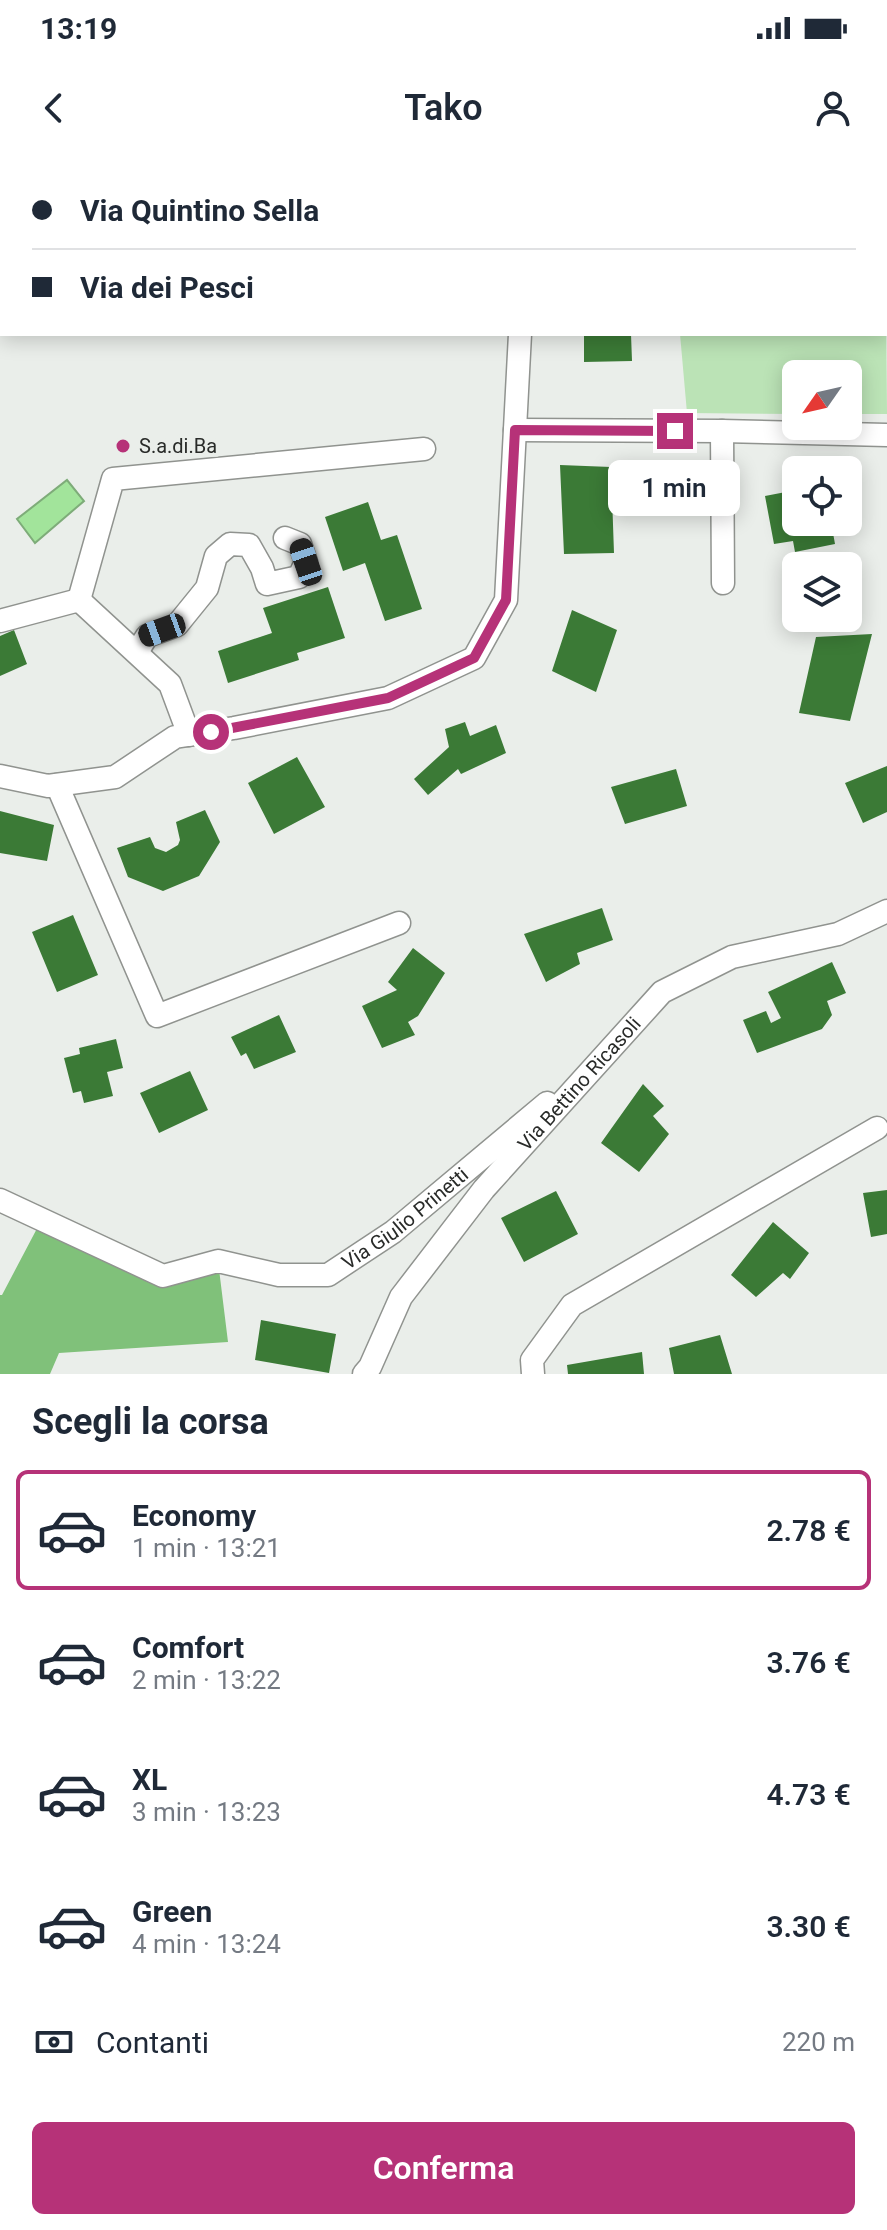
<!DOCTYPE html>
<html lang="it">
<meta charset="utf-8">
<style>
body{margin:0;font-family:Roboto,sans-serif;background:#f2f2f3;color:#1f2937;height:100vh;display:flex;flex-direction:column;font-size:30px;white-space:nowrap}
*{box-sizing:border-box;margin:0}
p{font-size:26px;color:#747a83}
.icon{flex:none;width:44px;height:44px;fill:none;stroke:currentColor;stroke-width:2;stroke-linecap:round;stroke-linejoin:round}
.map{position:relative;height:1214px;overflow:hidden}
.sheet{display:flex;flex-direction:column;background:#fff;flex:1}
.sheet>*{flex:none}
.top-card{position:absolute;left:0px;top:0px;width:888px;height:176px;box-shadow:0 4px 20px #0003;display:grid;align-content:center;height:176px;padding:0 32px;background:#fff}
.needle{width:52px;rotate:236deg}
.tools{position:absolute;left:782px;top:200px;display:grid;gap:16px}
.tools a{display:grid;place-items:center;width:80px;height:80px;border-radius:12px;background:#fff;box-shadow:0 4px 20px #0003;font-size:40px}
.end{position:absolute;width:36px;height:36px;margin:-18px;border:10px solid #b63278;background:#fff;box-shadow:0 0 0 4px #fff}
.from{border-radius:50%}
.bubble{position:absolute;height:56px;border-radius:12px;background:#fff;box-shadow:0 4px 20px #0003;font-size:26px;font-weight:600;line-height:56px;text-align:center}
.car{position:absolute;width:24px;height:48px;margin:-24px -12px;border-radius:10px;box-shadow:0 0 6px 2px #0007;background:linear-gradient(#222 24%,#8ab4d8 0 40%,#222 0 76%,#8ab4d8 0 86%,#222 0)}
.top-card b{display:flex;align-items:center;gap:28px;height:76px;font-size:30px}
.top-card b+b{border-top:2px solid #e0e1e3}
.top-card i{width:20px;height:20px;background:#1f2937}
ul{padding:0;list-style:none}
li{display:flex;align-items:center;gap:24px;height:120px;margin:0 16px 12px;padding:0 16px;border:4px solid transparent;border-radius:12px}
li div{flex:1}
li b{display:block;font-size:30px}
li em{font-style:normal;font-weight:600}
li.on{border-color:#b63278}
li>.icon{width:72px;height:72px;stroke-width:1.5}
h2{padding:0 32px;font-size:36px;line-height:96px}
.pay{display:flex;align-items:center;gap:20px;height:88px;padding:0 32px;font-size:30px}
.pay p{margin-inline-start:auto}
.action{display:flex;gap:16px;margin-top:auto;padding:16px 32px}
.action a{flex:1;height:92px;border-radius:12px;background:#b63278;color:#fff;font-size:32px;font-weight:600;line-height:92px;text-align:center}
.status{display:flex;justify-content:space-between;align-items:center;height:56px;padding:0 40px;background:#fff;direction:ltr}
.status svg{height:22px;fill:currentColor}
header{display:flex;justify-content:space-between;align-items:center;height:104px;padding:0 32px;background:#fff;font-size:36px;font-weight:600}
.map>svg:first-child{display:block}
.green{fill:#bbe3b6}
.forest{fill:#80c17a}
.water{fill:#a2e49b;stroke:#7eac79;stroke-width:2}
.building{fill:#3b7a36}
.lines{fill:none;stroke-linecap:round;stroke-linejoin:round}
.minor-casing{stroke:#90938f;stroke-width:25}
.minor{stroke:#fff;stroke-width:22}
.route{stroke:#b63278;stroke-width:10}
.poi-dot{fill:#b63278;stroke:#eaeeea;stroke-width:3}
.labels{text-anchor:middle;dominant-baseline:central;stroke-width:8;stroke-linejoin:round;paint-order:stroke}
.poi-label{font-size:20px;fill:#292b29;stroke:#eaeeea;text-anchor:start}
.street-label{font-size:20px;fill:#292b29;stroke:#eaeeea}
</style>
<div class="status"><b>13:19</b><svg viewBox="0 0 49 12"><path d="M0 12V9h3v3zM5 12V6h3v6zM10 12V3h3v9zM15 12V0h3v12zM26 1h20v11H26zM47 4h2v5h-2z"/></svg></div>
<header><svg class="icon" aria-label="back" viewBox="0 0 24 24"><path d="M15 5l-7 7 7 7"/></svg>Tako<svg class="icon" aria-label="person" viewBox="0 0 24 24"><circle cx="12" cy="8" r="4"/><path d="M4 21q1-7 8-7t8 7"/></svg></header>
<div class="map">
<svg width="887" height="1214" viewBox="0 0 887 1214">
<rect width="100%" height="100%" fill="#eaeeea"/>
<path class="green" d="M886 151 887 254H848V214H796V254L687 253 680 174H886Z"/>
<path class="forest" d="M42 1059 163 1116 218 1101 228 1182 59 1193 50 1214H0V1135H2Z"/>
<path class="water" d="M67 320 84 341 35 383 17 359Z"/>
<path class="building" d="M584 174H631L632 201 584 202Z
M560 305 611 307 614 393 564 394Z
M791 331 796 347V362H831L835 384 795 392 793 381 774 384 765 336Z
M368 342 381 380 397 375 422 449 385 461 365 403 343 411 325 357Z
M328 427 345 478 297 493 299 500 228 523 218 491 272 473 263 448Z
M572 450 617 470 596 532 552 511Z
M14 470 27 504 0 516V476Z
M872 474 850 561 799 553 816 477Z
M465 562 470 576 496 565 506 593 461 614 458 609 428 635 414 619 449 587 445 569Z
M297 597 325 647 274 674 248 623Z
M887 606V652L863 663 845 623Z
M676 609 687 646 625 664 611 627Z
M205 650 220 682 199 716 163 731 128 717 117 688 150 677 155 688 166 692 178 685 180 680 176 662Z
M0 651 54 665 47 701 0 693Z
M602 748 613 780 577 793 580 804 546 822 524 774Z
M73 755 98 815 57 832 32 772Z
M413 788 445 813 418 856 408 862 415 875 382 888 362 846 397 830 388 822Z
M832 802 846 833 827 841 832 855 822 869 757 893 743 860 766 851 771 863 781 858 768 832Z
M279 855 296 892 254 909 246 893 241 896 231 877Z
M116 879 123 908 107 912 113 936 84 943 81 931 73 933 64 898 80 894 79 888Z
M190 911 208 950 159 973 140 933Z
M643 924 664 946 653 956 669 974 639 1012 601 983Z
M887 1030V1074L871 1077 863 1033Z
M556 1031 578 1074 524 1102 501 1058Z
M773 1062 809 1093 790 1119 783 1113 756 1137 731 1115Z
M261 1160 336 1174 329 1213 255 1200Z
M720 1175 732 1214H674L669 1188Z
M642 1192 644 1214H568L567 1205Z"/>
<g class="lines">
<g class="minor-casing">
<g id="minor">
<path d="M808 0V2"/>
<path d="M593 2 595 0"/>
<path d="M886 128 887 127"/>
<path d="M515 270 722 271 887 275"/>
<path d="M722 271 723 423"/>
<path d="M79 440 113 319 424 289"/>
<path d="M0 461 79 440 170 524 189 575"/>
<path d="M137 492 147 476 177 465 207 428 216 396 230 384 249 385 262 408 267 424 299 417 306 402 300 384 285 378"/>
<path d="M0 616 48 626 115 617 175 577 234 568 388 538 474 498 506 440 520 174"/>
<path d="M57 625 157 856 399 763"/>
<path id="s1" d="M0 1040 163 1116 218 1101 279 1115H328L393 1072 547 943"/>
<path id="s2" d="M364 1214 370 1207 401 1137 484 1029 662 832 732 797 838 774 887 751"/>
<path d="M533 1214 532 1200 572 1145 877 968"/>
</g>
</g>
<use href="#minor" class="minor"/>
</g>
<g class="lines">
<path class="route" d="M211 572 388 538 474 498 506 440 515 270 675 271"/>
</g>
<circle class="poi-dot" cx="123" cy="286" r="8"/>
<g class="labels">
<g class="poi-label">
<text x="139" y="286">S.a.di.Ba</text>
</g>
<g class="street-label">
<text stroke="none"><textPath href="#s2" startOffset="364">Via Bettino Ricasoli</textPath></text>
<text stroke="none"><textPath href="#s1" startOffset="444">Via Giulio Prinetti</textPath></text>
</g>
</g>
</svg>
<div class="tools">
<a><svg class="needle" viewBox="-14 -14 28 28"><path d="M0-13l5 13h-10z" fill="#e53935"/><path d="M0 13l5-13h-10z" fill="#747a83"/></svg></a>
<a><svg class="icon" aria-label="locate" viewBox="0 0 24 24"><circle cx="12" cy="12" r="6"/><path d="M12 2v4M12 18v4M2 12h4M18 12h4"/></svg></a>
<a><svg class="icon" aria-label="layers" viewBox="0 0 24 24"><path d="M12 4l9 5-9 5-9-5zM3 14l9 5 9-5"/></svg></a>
</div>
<i class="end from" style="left:211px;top:572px"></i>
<i class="end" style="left:675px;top:271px"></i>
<div class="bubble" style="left:608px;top:300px;width:132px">1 min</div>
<i class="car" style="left:306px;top:402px;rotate:341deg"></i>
<i class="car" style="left:162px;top:470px;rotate:250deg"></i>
<div class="top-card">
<b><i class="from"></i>Via Quintino Sella</b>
<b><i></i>Via dei Pesci</b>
</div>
</div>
<section class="sheet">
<h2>Scegli la corsa</h2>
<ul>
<li class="on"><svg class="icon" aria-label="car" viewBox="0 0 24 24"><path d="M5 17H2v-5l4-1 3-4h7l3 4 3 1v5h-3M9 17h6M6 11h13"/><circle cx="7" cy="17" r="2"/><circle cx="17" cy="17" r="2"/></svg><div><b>Economy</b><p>1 min · 13:21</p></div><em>2.78 €</em></li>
<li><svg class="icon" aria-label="car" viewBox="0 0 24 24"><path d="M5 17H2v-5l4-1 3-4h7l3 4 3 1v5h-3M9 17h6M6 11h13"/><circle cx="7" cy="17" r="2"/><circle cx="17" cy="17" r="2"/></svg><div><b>Comfort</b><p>2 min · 13:22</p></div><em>3.76 €</em></li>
<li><svg class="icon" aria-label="car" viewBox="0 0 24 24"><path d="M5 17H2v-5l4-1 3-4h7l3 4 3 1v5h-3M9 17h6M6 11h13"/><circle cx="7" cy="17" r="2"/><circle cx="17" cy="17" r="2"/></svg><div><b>XL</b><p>3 min · 13:23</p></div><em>4.73 €</em></li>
<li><svg class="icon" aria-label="car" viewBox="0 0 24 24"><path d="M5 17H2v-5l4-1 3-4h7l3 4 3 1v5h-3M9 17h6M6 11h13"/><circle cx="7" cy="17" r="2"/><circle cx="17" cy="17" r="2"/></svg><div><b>Green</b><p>4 min · 13:24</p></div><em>3.30 €</em></li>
</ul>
<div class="pay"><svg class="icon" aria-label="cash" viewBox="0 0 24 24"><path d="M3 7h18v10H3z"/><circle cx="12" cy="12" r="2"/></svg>Contanti<p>220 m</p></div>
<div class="action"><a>Conferma</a></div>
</section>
